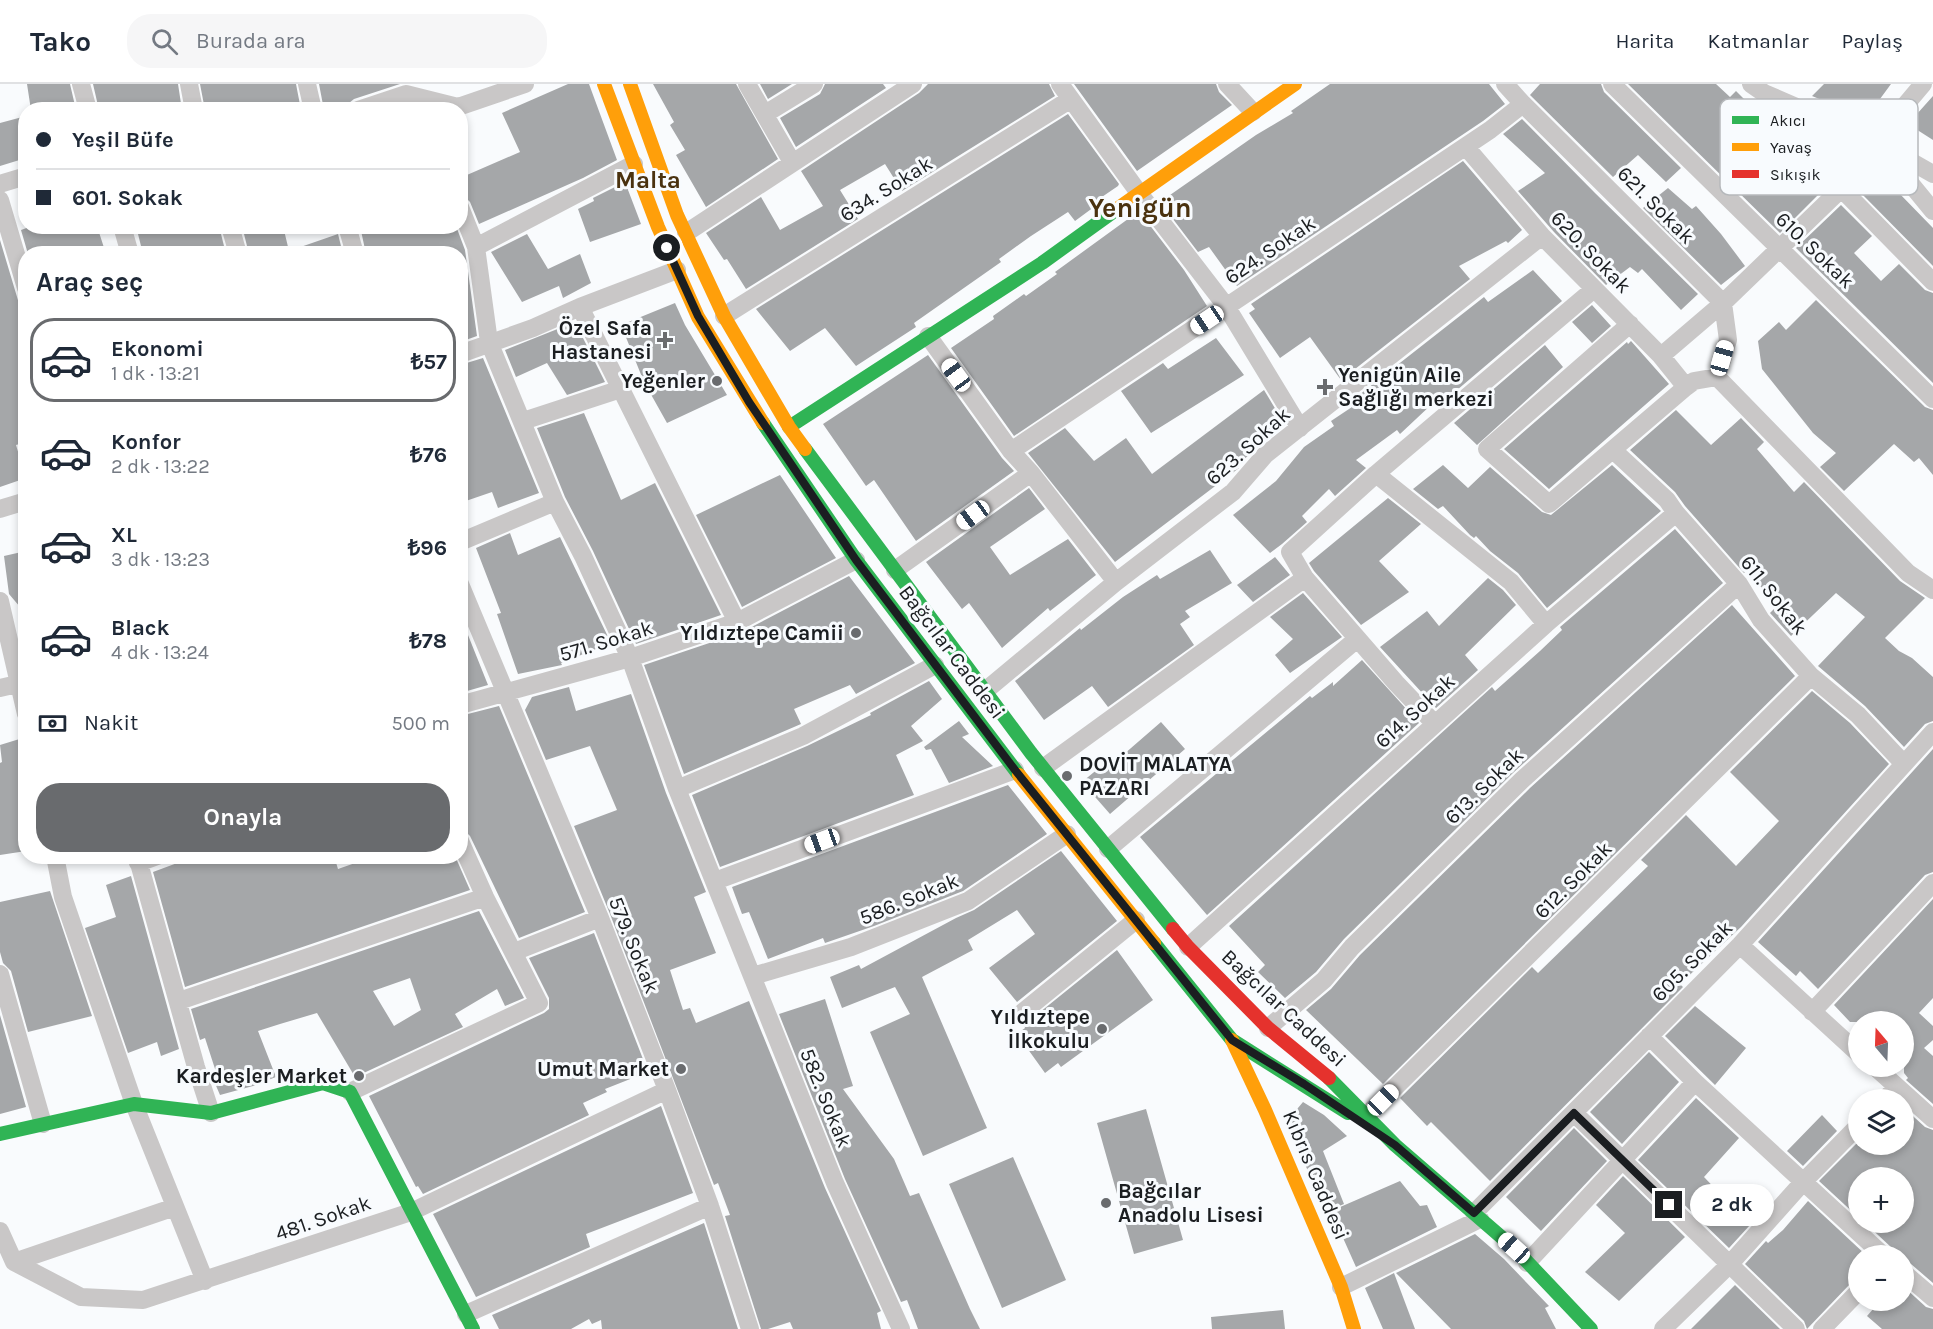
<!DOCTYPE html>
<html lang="tr">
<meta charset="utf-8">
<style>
body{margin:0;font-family:Karla,sans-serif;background:#f6f6f7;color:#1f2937;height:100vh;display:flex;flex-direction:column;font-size:22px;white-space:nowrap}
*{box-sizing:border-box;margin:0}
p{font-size:20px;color:#747a83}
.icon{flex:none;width:33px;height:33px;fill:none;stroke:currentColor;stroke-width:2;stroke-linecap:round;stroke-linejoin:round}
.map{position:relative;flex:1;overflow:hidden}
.drawer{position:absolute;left:18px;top:162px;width:450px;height:618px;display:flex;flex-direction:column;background:#fff;border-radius:24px;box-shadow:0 3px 9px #0003}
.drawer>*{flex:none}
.top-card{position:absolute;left:18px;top:18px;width:450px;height:132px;border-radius:24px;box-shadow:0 3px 9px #0003;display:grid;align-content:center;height:132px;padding:0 18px;background:#fff}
.needle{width:39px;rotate:341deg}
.buttons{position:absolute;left:1848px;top:927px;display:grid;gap:12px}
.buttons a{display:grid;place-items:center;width:66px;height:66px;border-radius:50%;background:#fff;box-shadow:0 3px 9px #0003;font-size:30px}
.end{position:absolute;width:27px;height:27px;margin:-14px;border:8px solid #1b1e21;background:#fff;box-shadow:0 0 0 3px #fff}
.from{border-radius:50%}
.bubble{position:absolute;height:42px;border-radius:21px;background:#fff;box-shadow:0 3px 9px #0003;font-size:20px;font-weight:700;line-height:42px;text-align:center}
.car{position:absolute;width:18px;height:36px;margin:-18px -9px;border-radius:8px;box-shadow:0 0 4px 2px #0007;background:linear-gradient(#fff 24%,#345 0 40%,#fff 0 76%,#345 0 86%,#fff 0)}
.top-card b{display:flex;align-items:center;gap:21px;height:57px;font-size:22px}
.top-card b+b{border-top:2px solid #e0e1e3}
.top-card i{width:15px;height:15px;background:#1f2937}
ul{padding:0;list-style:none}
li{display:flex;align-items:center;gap:18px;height:84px;margin:0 12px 9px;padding:0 6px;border:3px solid transparent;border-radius:24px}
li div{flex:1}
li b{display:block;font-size:22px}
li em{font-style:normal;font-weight:700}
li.selected{border-color:#696b6e}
li>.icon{width:54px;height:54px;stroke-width:1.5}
h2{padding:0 18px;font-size:27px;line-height:72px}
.pay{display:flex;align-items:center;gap:15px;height:66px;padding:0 18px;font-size:22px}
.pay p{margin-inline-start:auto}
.action{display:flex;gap:12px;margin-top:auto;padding:12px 18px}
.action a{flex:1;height:69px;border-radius:24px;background:#696b6e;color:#fff;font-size:24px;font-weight:700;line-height:69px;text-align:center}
header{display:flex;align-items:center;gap:36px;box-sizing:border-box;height:84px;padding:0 30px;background:#fff;border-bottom:2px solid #e0e1e3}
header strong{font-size:28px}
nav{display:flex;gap:33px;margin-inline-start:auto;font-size:21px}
.search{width:420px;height:54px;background:#f6f6f7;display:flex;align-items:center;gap:15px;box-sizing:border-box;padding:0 21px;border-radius:24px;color:#747a83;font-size:22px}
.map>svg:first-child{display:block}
.building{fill:#a5a7a9;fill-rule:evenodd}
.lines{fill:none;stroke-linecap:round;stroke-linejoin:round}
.street{stroke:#c9c7c7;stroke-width:18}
.fast{stroke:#30b455;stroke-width:14}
.slow{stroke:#ff9f0a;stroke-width:14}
.jam{stroke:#e5322d;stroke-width:14}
.route{stroke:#1b1e21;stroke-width:8}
.poi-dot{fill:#696b6e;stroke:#f8fbfe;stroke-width:2}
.labels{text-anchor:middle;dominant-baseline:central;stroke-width:6;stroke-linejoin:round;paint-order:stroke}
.street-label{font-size:21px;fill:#1b1e21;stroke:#f8fbfe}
.poi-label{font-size:21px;font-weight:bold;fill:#1b1e21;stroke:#f8fbfe;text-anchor:end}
.quarter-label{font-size:24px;font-weight:bold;fill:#4a320f;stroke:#f8fbfe}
.district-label{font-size:27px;font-weight:bold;fill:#4a320f;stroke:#f8fbfe}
.key{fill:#f8fbfe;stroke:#b6b9bc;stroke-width:1.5}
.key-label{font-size:16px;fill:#1b1e21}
</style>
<header>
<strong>Tako</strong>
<div class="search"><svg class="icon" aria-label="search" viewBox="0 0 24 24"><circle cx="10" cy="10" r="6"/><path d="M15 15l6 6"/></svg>Burada ara</div>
<nav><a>Harita</a><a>Katmanlar</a><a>Paylaş</a></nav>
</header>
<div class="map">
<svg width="1933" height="1245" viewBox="0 0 1933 1245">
<rect width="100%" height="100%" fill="#f9fbfd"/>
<path class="building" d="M27 0H70L76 26H31Z
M93 0H178L182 26H99Z
M200 0H296L301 26H205Z
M319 0H400L354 15 349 19 347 26H324Z
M568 0H589L617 76 583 94 479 140 470 118 466 114 460 112V94L520 68 502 29Z
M653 0H736L778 75 706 123 676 71 685 66 670 41 674 38Z
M760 0H792L768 15Z
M825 0H883L886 4 796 63 780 34 820 10Z
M928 0H1049L1055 12 902 107 885 80 840 106 858 135 746 205 727 175 724 176 706 149 761 113 780 146 823 122 801 87 919 9Z
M1074 0H1216L1219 8 1232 21 1137 87Z
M1330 0H1489L1505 20 1483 37 1237 202 1209 163 1198 168 1160 118 1256 51 1293 29 1291 27Z
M1540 0H1601L1604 8 1681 84 1666 98 1638 71 1613 93 1530 11Z
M1628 0H1716L1730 13 1736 7 1754 25 1724 50 1748 73 1772 50 1825 104 1780 149Z
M1824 0H1891L1866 34 1812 12Z
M1933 12V56L1908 40Z
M1068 30 1119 100 1118 102 1096 117 1098 120 1075 137 1068 128 1031 152 999 175 1001 178 914 239 916 243 856 282 825 244 790 267 756 225Z
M26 32V74L0 82V39Z
M1522 35 1595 109 1698 210 1681 226 1642 185 1638 189 1630 183 1606 201 1554 148 1518 107 1545 89 1503 50Z
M1463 77 1522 146 1508 159 1506 157 1459 182 1470 195 1341 296 1310 253 1280 274 1249 229 1255 225 1251 220Z
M1880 87 1900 107 1898 108 1933 144V182L1859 107Z
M625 98 641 140 590 158 578 125 594 117 593 114Z
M1668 104 1692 125 1696 122 1721 150 1745 182 1721 201 1643 124Z
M1841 121 1872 152 1854 169 1881 197 1899 180 1925 206 1933 209V299L1796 164Z
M1139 127 1184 186 1207 222 1014 352 951 264 994 235 993 232 1024 210 1026 212 1057 190 1055 188Z
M32 142H97L106 170H28L21 146Z
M136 142H219L226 170H143Z
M242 142H283L289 167 338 150 343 170H249Z
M360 142H456L465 166 477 252 460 258V170H366Z
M527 150 548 185 580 170 591 199 563 214 559 202 522 218 491 168Z
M0 156 26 243V358L16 361 26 394 0 403Z
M1533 186 1562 217 1437 323 1432 320 1400 350 1397 346 1356 376 1366 384 1335 412 1329 405 1302 432 1307 438 1282 460 1270 469 1233 431 1276 397 1304 363 1334 342 1331 337 1358 319 1354 315 1484 213 1488 218Z
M1816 216 1925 323 1933 326V391L1919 374 1914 378 1894 360 1844 407 1820 383 1836 369 1813 349 1762 285 1758 257 1779 238 1786 246Z
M675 219 685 241 727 311 667 339 644 298 621 241Z
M1592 221 1611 242 1592 259 1572 238Z
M575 238 605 298 567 311 547 279 516 293 505 266Z
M1216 254 1244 291 1151 349 1121 307 1163 279 1168 285Z
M1631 257 1669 300 1549 405 1504 365 1627 258 1628 260Z
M1545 261 1563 283 1477 361 1454 339Z
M928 271 1002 374 1014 387 916 457 874 396 866 402 823 340Z
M483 274 539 409 498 424 492 408 460 419V281Z
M1264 306 1285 341 1237 381 1239 384 1115 478 1028 369 1065 344 1094 377 1126 354 1152 390Z
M1676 326 1711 361 1741 334 1764 358 1757 365 1794 408 1804 398 1900 497 1925 514 1885 554 1899 567 1912 574 1933 593V637L1925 640 1904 663 1865 622 1818 582 1865 533 1836 509 1791 552 1770 529 1778 521 1746 487 1744 489 1685 422 1675 408 1630 366Z
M584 329 621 416 655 399 721 531 636 560 593 467 565 413 537 344Z
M1443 381 1468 404 1490 383 1542 428 1551 431 1612 381 1661 427 1547 524 1518 489 1490 467 1476 452 1474 454 1470 451 1443 422 1438 425 1413 405Z
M780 391 836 474 742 523 696 431Z
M1029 404 1045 425 990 463 1010 491 1068 455 1096 491 1050 527 1048 524 1002 564 969 519 962 525 926 478Z
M1388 414 1421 440 1379 477 1409 508 1361 541 1314 487 1309 479Z
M1675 445 1723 499 1514 688 1344 855 1316 888 1285 914 1258 888 1265 881 1229 842 1492 603 1495 607 1540 567 1562 546 1560 543Z
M510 449 518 471 560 453 611 559 561 579 562 581 518 590 497 530 501 529 476 464Z
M1210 466 1232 499 1185 527 1190 533 1180 540 1194 561 1108 623 1092 602 1044 636 1015 597 1080 544 1081 546 1123 513 1157 491 1160 495Z
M26 467V530L9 510 4 472Z
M1275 473 1290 491 1253 518 1237 501Z
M849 492 915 579 856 610 850 601 794 625 801 640 684 690 644 581 742 548Z
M1488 494 1503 506 1516 521 1465 571 1478 586 1436 624 1380 563 1427 527 1439 542Z
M1303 509 1342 553 1290 589 1275 571 1293 555 1270 533Z
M1732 521 1795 592 1383 1000 1306 926 1331 905 1360 871 1530 704Z
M460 531 488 601 460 609Z
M1362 576 1419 639 1207 831 1140 753 1310 612 1312 614 1333 598V602Z
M929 597 942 615 911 642 923 657 896 671 914 711 720 783 692 711 807 662 871 631 870 629Z
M569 603 576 627 631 610 666 709 706 808 694 813 716 869 670 886 683 926 690 924 696 939 749 917 825 1104 881 1227 877 1229 881 1245H793L790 1238 768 1245H761L725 1132 730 1131 718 1099 714 1101 610 830 574 742 617 726 590 662 546 676 525 626 532 613Z
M1812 607 1850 639 1889 680 1741 843 1680 900 1683 903 1490 1097 1431 1038 1427 1042 1400 1014 1532 883 1538 889 1648 782 1641 776 1686 731 1736 782 1779 737 1730 688Z
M499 622 585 828 519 854 470 752 466 748 460 746V632Z
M959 637 969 650 962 653 993 682 949 699 931 665 926 666 924 663Z
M1161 638 1185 665 1110 730 1082 698 1105 679 1108 684Z
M26 653V767L0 771V679L2 678 0 661Z
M1933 665V788L1925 791 1818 905 1800 887 1796 892 1758 858Z
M1008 701 1047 750 963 807 874 842 825 859 823 854 768 875 749 828 742 830 732 803Z
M1061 767 1117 837 1017 918 989 884 1035 850 1017 826 968 856 973 866 922 893 987 1044 923 1072 870 948 910 930 895 903 842 924 830 893 859 881 861 885 956 834 974 826Z
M196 772H334L338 785 375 772 378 777 391 772H455L470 806 185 903 153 788Z
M131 792 179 965 161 972 157 958 128 969 85 844 116 833 106 801Z
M50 807 92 932 28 948 11 887 3 879 0 868V818Z
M1933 815V914L1919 929 1933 942V956L1924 964 1933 972V1020L1906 996 1908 994 1904 989V938H1850L1834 921Z
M479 827 524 914 505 922 497 905 455 930 463 943 355 993 317 929 280 940 258 947 276 993 253 1002 220 1011 211 990 216 988 205 954 200 956 191 925ZM410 894 421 926 394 942 373 907Z
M594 849 648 988 605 1005 607 1008 583 1019 589 1031 423 1110 418 1102 416 1103 369 1012 544 929 549 925V914L529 874Z
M1117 866 1153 916 1061 983 1058 979 1045 989 1017 950 1025 944 1024 941Z
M825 915 853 1002 843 1005 894 1075 910 1112 919 1109 970 1225 980 1245H918L907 1216 901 1218 845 1095 779 930Z
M1695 922 1746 964 1715 1001 1665 952Z
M0 931 26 1023 0 1030Z
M1649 968 1679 998 1622 1060 1590 1028Z
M1696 1014 1739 1054 1704 1093 1750 1141 1729 1164 1638 1076Z
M1303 1018 1324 1031 1347 1052 1323 1067 1344 1120 1325 1128 1287 1037Z
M661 1022 693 1109 586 1150 590 1163 476 1213 433 1130Z
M1904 1024 1925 1043 1933 1046V1199L1911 1180 1904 1178V1172H1895L1892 1164 1864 1138H1904V1094H1858V1133L1819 1097 1856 1060H1904Z
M1146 1025 1183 1156 1134 1170 1097 1039Z
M1822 1031 1837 1047 1803 1082 1787 1067Z
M1574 1044 1607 1077 1541 1147 1506 1113Z
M1013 1073 1066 1196 1002 1224 949 1100Z
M1623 1092 1685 1153 1619 1217 1585 1188 1625 1149 1596 1121Z
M1400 1097 1420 1122 1427 1121 1437 1143 1356 1183 1331 1127Z
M1808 1117 1867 1172H1858V1194L1850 1200 1807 1245 1804 1237 1745 1180 1766 1157 1768 1159 1783 1146Z
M704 1139 738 1245H602L601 1236 592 1240 589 1235 571 1245H499L492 1231Z
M1475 1150 1504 1175 1549 1222 1545 1224 1556 1245H1451L1396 1189Z
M1394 1189 1415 1245H1383L1365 1204Z
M1735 1201 1780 1245H1691Z
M1904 1203 1926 1223 1933 1225V1245H1882L1867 1232 1881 1216H1904Z
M1283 1226 1285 1245H1212L1211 1233Z"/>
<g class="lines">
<path class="street" d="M81 0 88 26
M189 0 194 26
M307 0 313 26
M747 0 792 78
M1060 0 1139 109 1226 222 1300 344
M1227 0 1253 28
M1505 0 1523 20 1723 219 1728 256 1717 293
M1612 0 1933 315
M1751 0 1764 9 1875 57 1933 90
M1764 9 1769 31 1933 198
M358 26 406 10 458 23 525 0
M765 30 814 0
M1466 63 1542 152 1661 272 1686 303
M1883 66 1933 127
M0 100 26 92
M0 116 26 204
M460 123 476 163 489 258 555 418 583 472 630 574 677 705 835 1099 901 1245
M122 142 130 170
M230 142 238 170
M347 142 355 170
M686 149 913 0
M476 163 634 80
M580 223 737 538
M724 232 1071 15
M1630 240 1487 365 1549 420 1686 303 1694 297 1717 293 1908 489 1933 506
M928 252 1011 367 1031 389 1116 498
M460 270 533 244 580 223 677 186
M1661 272 1723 219 1841 105 1875 57 1923 0
M523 337 621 305
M1613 366 1667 416 1676 429 1739 500 1761 536 1811 592 1858 631 1904 680
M1011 367 1490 46 1523 20
M1376 390 1511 498 1546 540
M0 425 26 417
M460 458 555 418
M895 486 1031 389
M460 500 600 834 667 1006 710 1122 750 1245
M0 517 26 630
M0 604 26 598
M985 607 1116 498 1233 408 1265 371 1542 152
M460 621 630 574 737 538 856 476
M1434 639 1396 599 1305 494 1290 468 1376 390 1594 205
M1043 684 1305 494
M677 705 803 652 935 581
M1108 765 1357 555
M55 772 63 813 134 1020 205 1197
M137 772 196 983 211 1029
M138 779 157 772
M715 797 1015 686
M1740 861 1858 969
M1188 863 1546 540 1676 429
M514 868 600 834
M0 890 43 1040
M753 892 851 863 968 817 1067 750
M179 917 485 813
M1812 928 1933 799
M1018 932 1136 836
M1268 944 1324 896 1352 863 1522 696 1739 500
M1649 952 1695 998 1884 1172
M1874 982 1933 1035
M350 1008 539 919 485 813 460 757
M1884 1016 1897 1003
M1574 1029 1796 1245
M1366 1032 1811 592
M1474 1129 1740 861 1933 648
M0 1147 14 1178 81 1213 143 1216 411 1128 667 1006
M14 1178 175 1123
M1527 1179 1695 998
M1904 1189 1933 1214
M1341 1203 1480 1135
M466 1230 710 1122
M1663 1245 1729 1181 1804 1097 1858 1042
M1822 1245 1858 1208"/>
<path class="fast" d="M763 339 856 476 1019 691
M789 343 1042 179 1117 125
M805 365 1031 669 1173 845
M1154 859 1232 956 1348 1029
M1329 994 1395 1061 1514 1164 1591 1245
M0 1050 134 1020 211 1029 323 999 350 1008 473 1245"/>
<path class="slow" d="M604 0 658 143 698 233 763 339
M630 0 677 131 724 232 789 343 805 365
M1117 125 1295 0
M1019 691 1154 859
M1232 956 1265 1026 1341 1203 1354 1245"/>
<path class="jam" d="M1173 845 1188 863 1268 944 1329 994"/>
</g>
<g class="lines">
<path class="route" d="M667 164 698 232 749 318 856 476 1015 686 1232 956 1304 1000 1395 1061 1474 1129 1574 1029 1669 1121"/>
</g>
<g class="poi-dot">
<path d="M662 247h6v6h6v6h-6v6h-6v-6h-6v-6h6z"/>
<circle cx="717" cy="297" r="6"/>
<path d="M1322 294h6v6h6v6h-6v6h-6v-6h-6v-6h6z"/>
<circle cx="856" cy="549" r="6"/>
<circle cx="1067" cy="692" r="6"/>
<circle cx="1102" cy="945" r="6"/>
<circle cx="681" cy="985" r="6"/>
<circle cx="359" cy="992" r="6"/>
<circle cx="1106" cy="1119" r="6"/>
</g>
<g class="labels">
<g class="street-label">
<text transform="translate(886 105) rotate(-32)">634. Sokak</text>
<text transform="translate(1656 121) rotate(45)">621. Sokak</text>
<text transform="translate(1270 166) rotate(-34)">624. Sokak</text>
<text transform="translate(1815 166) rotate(44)">610. Sokak</text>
<text transform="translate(1591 168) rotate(46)">620. Sokak</text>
<text transform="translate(1248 362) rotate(-42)">623. Sokak</text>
<text transform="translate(1774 511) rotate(52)">611. Sokak</text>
<text transform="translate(606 557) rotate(-17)">571. Sokak</text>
<text transform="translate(952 568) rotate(53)">Bağcılar Caddesi</text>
<text transform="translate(1415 627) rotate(-42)">614. Sokak</text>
<text transform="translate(1484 702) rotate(-44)">613. Sokak</text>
<text transform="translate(1573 796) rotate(-45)">612. Sokak</text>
<text transform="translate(909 815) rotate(-22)">586. Sokak</text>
<text transform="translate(634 861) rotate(68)">579. Sokak</text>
<text transform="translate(1692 877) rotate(-45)">605. Sokak</text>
<text transform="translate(1284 924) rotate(43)">Bağcılar Caddesi</text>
<text transform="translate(826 1014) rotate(68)">582. Sokak</text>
<text transform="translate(1316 1091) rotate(67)">Kıbrıs Caddesi</text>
<text transform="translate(323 1134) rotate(-19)">481. Sokak</text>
</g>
<g class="poi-label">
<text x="652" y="244">Özel Safa<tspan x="652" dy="24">Hastanesi</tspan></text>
<text x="1338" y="291" text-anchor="start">Yenigün Aile<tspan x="1338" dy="24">Sağlığı merkezi</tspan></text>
<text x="705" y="297">Yeğenler</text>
<text x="844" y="549">Yıldıztepe Camii</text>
<text x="1079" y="680" text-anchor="start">DOVİT MALATYA<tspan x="1079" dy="24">PAZARI</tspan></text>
<text x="1090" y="933">Yıldıztepe<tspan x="1090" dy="24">İlkokulu</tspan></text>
<text x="669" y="985">Umut Market</text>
<text x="347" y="992">Kardeşler Market</text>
<text x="1118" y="1107" text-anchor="start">Bağcılar<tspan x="1118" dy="24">Anadolu Lisesi</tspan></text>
</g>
<g class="quarter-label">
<text x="648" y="96">Malta</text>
</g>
<g class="district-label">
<text x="1140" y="124">Yenigün</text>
</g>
</g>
<rect x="1720" y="15" width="198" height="96" rx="9" class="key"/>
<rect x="1732" y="32" width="27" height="8" fill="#30b455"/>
<rect x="1732" y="59" width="27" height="8" fill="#ff9f0a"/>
<rect x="1732" y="86" width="27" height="8" fill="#e5322d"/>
<g class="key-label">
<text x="1770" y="42">Akıcı</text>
<text x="1770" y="69">Yavaş</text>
<text x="1770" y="96">Sıkışık</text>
</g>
</svg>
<div class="buttons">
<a><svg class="needle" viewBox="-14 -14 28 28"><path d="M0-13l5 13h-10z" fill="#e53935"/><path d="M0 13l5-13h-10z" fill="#747a83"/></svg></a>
<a><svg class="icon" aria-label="layers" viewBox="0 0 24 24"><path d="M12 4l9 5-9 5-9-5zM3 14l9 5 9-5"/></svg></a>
<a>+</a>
<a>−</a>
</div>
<i class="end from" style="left:667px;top:164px"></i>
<i class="end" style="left:1669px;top:1121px"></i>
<div class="bubble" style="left:1690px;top:1100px;width:84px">2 dk</div>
<i class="car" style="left:1207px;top:236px;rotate:236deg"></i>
<i class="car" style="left:1722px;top:274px;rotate:16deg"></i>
<i class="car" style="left:956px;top:291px;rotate:324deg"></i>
<i class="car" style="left:973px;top:431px;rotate:234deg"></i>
<i class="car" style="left:822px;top:757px;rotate:250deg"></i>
<i class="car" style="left:1383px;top:1016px;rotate:45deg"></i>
<i class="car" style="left:1514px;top:1164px;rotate:312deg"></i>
<div class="top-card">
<b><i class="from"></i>Yeşil Büfe</b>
<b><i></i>601. Sokak</b>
</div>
<section class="drawer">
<h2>Araç seç</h2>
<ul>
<li class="selected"><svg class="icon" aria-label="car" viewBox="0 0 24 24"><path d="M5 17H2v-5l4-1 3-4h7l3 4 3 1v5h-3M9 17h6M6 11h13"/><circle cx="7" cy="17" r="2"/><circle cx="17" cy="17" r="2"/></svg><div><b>Ekonomi</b><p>1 dk · 13:21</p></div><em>₺57</em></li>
<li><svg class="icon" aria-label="car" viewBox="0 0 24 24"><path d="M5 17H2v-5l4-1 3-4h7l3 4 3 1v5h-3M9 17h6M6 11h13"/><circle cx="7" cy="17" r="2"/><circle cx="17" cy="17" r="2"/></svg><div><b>Konfor</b><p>2 dk · 13:22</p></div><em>₺76</em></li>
<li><svg class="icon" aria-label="car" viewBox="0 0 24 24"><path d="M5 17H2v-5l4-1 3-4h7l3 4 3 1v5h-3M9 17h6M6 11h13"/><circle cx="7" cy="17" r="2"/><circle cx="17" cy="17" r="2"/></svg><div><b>XL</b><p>3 dk · 13:23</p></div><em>₺96</em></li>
<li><svg class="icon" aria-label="car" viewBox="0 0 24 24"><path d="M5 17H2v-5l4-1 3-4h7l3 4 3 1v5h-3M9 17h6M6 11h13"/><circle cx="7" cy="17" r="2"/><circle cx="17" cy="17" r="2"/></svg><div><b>Black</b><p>4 dk · 13:24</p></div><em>₺78</em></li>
</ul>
<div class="pay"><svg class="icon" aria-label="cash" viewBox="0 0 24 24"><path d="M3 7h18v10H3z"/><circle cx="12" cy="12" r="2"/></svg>Nakit<p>500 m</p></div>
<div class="action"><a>Onayla</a></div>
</section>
</div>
